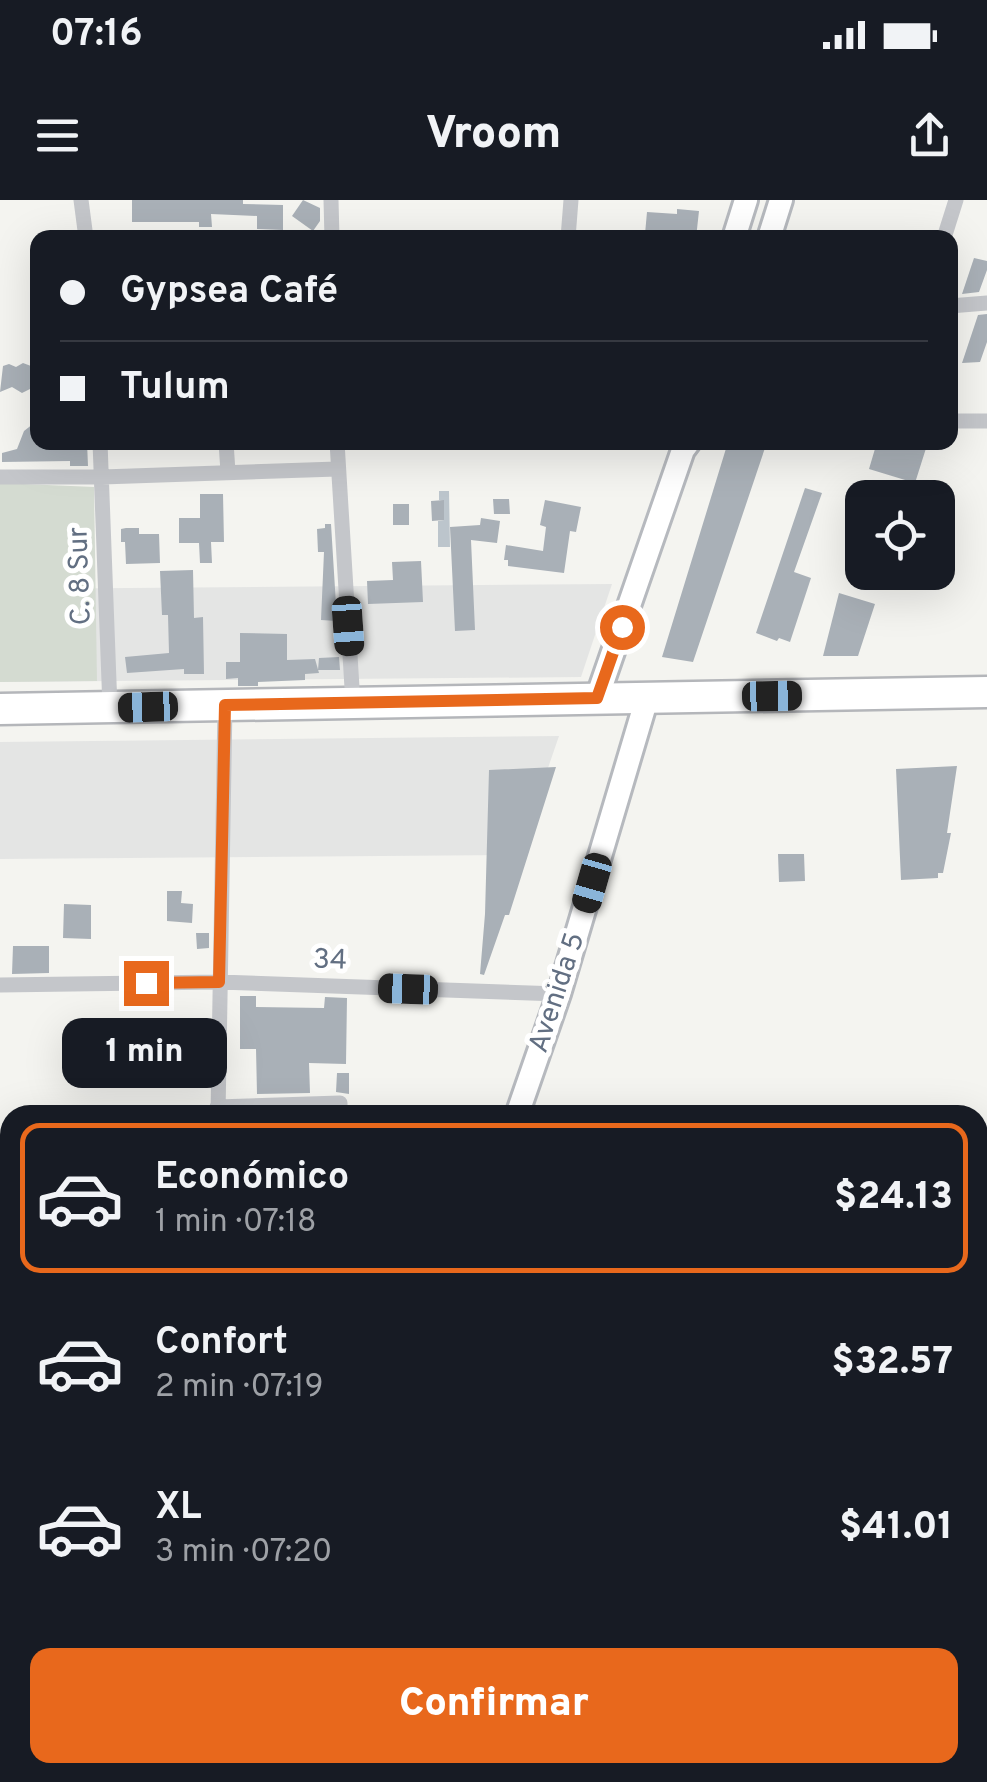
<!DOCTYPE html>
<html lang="es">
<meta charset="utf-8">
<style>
body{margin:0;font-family:Overpass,sans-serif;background:#242831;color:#f1f3f6;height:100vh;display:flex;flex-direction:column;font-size:38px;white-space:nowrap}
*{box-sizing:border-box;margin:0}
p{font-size:32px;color:#9ea1a6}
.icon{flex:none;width:55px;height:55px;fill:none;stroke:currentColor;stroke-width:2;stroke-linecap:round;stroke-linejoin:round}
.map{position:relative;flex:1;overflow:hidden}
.sheet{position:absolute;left:0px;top:905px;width:988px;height:678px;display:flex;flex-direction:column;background:#171b24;border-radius:30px 30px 0 0;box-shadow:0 10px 40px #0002}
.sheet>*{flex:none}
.guide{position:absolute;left:30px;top:30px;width:928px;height:220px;border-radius:20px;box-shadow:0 10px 40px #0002;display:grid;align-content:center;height:220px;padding:0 30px;background:#171b24}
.buttons{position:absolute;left:845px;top:280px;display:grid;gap:20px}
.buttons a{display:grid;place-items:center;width:110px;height:110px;border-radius:20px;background:#171b24;box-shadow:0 10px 40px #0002;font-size:50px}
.end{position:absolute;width:45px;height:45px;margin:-22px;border:12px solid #e8681c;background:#fff;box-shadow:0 0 0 5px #fff}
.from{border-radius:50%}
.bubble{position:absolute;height:70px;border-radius:20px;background:#171b24;box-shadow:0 10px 40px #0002;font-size:32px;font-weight:800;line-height:70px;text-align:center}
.car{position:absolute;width:30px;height:60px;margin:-30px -15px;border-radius:12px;box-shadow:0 0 8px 2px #0007;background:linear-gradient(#222 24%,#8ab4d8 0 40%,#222 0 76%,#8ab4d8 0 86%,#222 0)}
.guide b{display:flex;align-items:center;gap:35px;height:95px;font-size:38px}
.guide b+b{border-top:2px solid #363941}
.guide i{width:25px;height:25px;background:#f1f3f6}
ul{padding:18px 0 0;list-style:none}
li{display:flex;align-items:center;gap:30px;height:150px;margin:0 20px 15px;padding:0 10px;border:5px solid transparent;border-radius:20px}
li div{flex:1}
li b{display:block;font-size:38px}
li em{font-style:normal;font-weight:800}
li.current{border-color:#e8681c}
li>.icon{width:90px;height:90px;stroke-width:1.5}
.action{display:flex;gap:20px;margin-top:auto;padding:20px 30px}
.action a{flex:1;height:115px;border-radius:20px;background:#e8681c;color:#fff;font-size:40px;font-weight:800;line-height:115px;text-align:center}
.status{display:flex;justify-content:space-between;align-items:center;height:70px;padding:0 50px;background:#171b24;direction:ltr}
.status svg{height:28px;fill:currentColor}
header{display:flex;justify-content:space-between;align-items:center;height:130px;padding:0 30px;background:#171b24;font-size:45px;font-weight:800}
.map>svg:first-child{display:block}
.built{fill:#e4e5e4}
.green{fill:#d4dbd1}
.water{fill:#bcc5cc}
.building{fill:#a9b0b7}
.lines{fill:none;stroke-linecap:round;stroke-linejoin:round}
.secondary-casing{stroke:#b6b9be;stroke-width:28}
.highway-casing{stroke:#b4b6ba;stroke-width:35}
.street{stroke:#c4c6ca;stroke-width:15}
.secondary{stroke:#fff;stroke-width:22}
.highway{stroke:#fff;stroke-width:30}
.route{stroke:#e8681c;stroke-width:12}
.labels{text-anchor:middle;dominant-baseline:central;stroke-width:10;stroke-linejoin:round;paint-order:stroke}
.street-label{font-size:28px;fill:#626f82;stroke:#fff}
</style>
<div class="status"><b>07:16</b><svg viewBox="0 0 49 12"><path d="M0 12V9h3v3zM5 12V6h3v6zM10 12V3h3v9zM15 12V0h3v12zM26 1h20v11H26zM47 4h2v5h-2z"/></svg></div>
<header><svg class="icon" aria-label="menu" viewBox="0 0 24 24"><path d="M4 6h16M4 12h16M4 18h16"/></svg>Vroom<svg class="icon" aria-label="share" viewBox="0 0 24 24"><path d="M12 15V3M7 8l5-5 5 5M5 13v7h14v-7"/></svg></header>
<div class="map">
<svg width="987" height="1582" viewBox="0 0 987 1582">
<rect width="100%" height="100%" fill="#f4f4f0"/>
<path class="built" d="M612 384 581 477 0 482V389Z
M559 536 518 655 0 659V542Z
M0 1339H10V1457H0Z"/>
<path class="green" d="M0 283 94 287 97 481 0 482Z"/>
<path class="water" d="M439 291H449L450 347H438V321L444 320V301L439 300Z"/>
<path class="building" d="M132 0H243V4L283 5V30L257 29V16L211 14 212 27H199V22H132Z
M303 0 320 8V21L313 31 292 16Z
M677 9 699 11 696 38 645 34 647 12 677 14Z
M974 58 987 61V70L979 92 962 94Z
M987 114V142L980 162 962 163 978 115Z
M23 163 31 166 32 188 22 193 12 187 0 192 3 166 9 164 16 167Z
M38 220V242H87L88 266H70V261L2 262V253L17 249 24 231Z
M728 242H767L693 462 662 457Z
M877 242H928L915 283 869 269Z
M805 288 822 293 794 372 811 378 790 442 779 438 777 441 756 433Z
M200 294H223L224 342H211L212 363H200L199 343H179V318H200Z
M493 299H509L510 314H494Z
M444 300V320L432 321 431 301Z
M545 300 581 307 576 332 570 331 564 373 508 366V360H504L506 345 543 351 546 327 540 325Z
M393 304H409V325H393Z
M481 318 500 321 497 343 471 340 475 430 455 431 450 327 480 325Z
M325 324H331L337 421 321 420 324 352H318L317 329 325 328Z
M126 328H139V334H159L160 363 126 364 125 342H121V329Z
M421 361 423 402 368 404 367 381 393 380 392 362Z
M193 370 194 418 203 417 204 474H184V469L127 473 125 457 169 453 168 415H162L160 371Z
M839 393 875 404 858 456H823Z
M240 433 287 434V460L315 459 319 473 305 474V480L258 482V486H238V478L226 479V462H240Z
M339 457 340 470H318L319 458Z
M957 566 947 633H951L943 673H938V678L901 680 896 569Z
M556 567 509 715H505L484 775 480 774 485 714 489 570Z
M778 654H804L805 681 779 682Z
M167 691H182L181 703 193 704 192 723 167 721Z
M64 704 91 705V739L63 738Z
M196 733H209V748L197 749Z
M13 746H49V773L12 774Z
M240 796H256V807L324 808 325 797 347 798 346 864 309 863 310 893 257 894 256 849H240Z
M337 873H349V894L336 892Z"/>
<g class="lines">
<g class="secondary-casing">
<path id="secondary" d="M734 38 746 0
M769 38 781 0
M597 498 683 250 689 242
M517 915 559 794 647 498
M0 1305H10
M0 1327H10
M978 1423 987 1429
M281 1582 284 1572"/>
</g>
<g class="highway-casing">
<path id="highway" d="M0 509 987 492"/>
</g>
<path class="street" d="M81 0 86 38
M331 0 332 38
M568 38 571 0
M944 38 956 0
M950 106 987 103
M950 221H987
M100 242 110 508
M226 242 228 272
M337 242 353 504
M0 277H102L337 269
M0 785 219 782 559 794
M217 907 340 903V915
M218 915 225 505
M0 1031 10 1032
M978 1330 979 1234
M0 1463H10
M0 1550 10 1520
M97 1582 101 1572
M532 1582 535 1572
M908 1582 910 1572"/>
<use href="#secondary" class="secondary"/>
<use href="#highway" class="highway"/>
</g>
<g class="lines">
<path class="route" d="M146 783 219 782 225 505 597 498 622 427"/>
</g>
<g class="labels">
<g class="street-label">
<text transform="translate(81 376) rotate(-92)">C. 8 Sur</text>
<text transform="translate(330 761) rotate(2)">34</text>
<text transform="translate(558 793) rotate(-72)">Avenida 5</text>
</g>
</g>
</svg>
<div class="buttons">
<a><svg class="icon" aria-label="locate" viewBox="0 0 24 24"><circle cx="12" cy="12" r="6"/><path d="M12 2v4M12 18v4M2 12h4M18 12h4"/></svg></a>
</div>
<i class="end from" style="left:622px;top:427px"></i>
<i class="end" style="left:146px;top:783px"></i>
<div class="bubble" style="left:62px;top:818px;width:165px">1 min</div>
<i class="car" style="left:348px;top:426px;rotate:176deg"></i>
<i class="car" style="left:772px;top:496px;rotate:89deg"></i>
<i class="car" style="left:148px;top:507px;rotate:268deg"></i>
<i class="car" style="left:592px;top:683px;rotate:196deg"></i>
<i class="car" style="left:408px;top:789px;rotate:272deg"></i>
<div class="guide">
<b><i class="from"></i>Gypsea Café</b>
<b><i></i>Tulum</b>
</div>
<section class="sheet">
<ul>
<li class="current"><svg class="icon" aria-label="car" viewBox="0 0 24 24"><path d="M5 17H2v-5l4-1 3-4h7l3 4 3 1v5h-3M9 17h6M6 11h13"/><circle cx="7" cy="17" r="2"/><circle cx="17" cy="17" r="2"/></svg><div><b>Económico</b><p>1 min · 07:18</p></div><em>$24.13</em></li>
<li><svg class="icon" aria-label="car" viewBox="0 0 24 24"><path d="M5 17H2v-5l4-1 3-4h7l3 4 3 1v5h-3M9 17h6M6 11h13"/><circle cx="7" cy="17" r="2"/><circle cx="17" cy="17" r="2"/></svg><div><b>Confort</b><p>2 min · 07:19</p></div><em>$32.57</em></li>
<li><svg class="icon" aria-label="car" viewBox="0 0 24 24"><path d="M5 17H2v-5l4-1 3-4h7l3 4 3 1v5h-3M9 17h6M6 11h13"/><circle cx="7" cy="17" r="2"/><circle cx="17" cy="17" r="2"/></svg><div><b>XL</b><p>3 min · 07:20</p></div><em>$41.01</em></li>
</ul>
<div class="action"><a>Confirmar</a></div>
</section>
</div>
